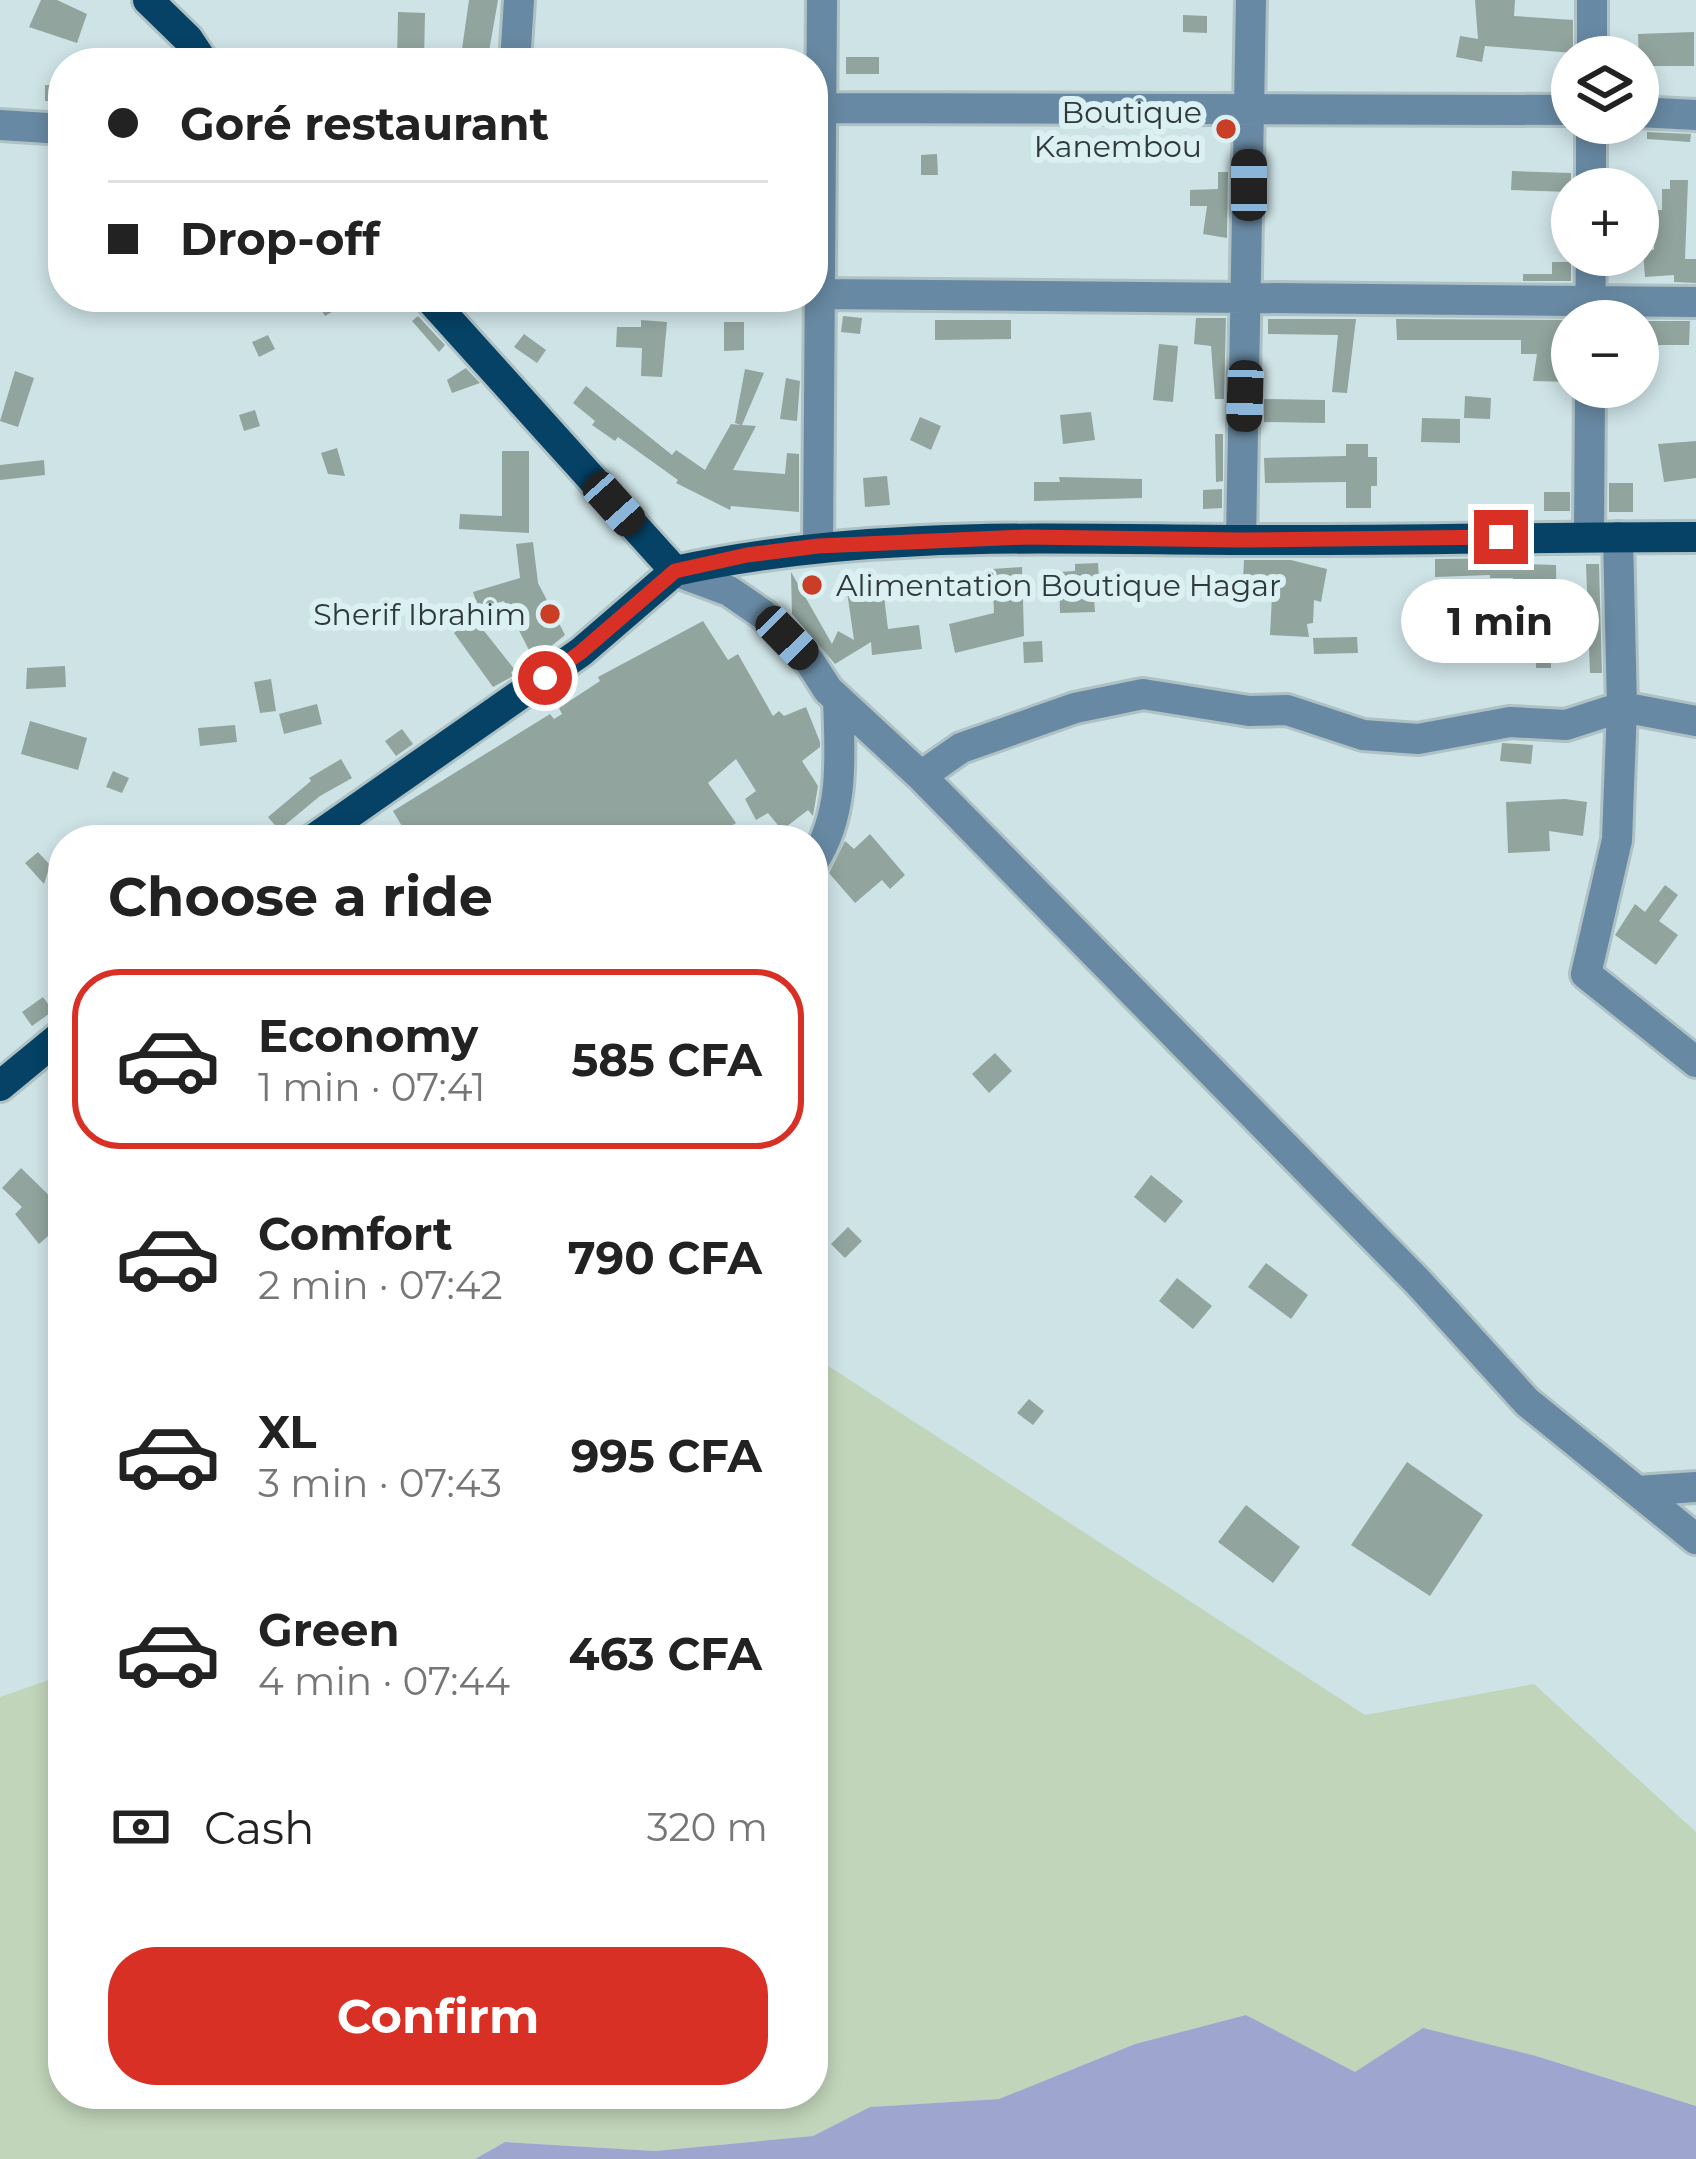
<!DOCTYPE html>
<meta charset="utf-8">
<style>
body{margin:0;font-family:Montserrat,sans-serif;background:#f2f2f2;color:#222;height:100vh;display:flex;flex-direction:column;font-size:45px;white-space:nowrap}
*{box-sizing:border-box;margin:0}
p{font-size:39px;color:#767676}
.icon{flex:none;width:66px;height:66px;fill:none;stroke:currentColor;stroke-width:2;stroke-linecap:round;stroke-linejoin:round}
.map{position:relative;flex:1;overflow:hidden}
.drawer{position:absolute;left:48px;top:825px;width:780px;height:1284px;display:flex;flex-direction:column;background:#fff;border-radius:48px;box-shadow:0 6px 18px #0003}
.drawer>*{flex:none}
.top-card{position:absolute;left:48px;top:48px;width:780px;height:264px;border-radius:48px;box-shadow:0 6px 18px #0003;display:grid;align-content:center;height:264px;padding:0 60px;background:#fff}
.fabs{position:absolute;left:1551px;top:36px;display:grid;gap:24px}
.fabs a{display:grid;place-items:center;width:108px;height:108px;border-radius:50%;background:#fff;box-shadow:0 6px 18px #0003;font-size:60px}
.end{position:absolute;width:54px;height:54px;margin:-27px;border:15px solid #d93025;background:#fff;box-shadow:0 0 0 6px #fff}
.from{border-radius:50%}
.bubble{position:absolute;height:84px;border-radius:42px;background:#fff;box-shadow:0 6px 18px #0003;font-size:39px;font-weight:700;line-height:84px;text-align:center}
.car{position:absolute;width:36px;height:72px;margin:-36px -18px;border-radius:15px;box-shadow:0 0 9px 3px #0007;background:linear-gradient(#222 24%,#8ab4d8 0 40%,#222 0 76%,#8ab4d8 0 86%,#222 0)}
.top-card b{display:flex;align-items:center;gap:42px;height:114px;font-size:45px}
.top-card b+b{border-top:3px solid #e0e0e0}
.top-card i{width:30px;height:30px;background:#222}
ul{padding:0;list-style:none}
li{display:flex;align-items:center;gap:36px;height:180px;margin:0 24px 18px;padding:0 36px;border:6px solid transparent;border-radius:48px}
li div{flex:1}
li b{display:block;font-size:45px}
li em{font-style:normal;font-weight:700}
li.selected{border-color:#d93025}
li>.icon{width:108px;height:108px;stroke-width:1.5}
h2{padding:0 60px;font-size:54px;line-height:144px}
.pay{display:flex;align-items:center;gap:30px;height:132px;padding:0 60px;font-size:45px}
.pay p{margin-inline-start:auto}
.action{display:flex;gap:24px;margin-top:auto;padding:24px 60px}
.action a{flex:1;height:138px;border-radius:48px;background:#d93025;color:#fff;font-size:48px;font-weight:700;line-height:138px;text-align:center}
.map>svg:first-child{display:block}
.green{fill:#c1d5ba}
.water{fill:#9ea6d0}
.building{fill:#91a49d}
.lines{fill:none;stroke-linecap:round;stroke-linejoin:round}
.minor-casing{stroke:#aec1c4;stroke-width:36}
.major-casing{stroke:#aec1c4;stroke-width:36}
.minor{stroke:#6889a3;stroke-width:30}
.major{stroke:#054265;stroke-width:30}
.route{stroke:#d93025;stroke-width:15}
.poi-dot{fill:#c93e24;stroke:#dbf0f3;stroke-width:4.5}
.labels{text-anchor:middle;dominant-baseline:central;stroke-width:12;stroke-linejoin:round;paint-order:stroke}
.poi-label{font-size:30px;fill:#30393a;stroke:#dbf0f3;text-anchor:end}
</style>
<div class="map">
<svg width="1696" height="2159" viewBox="0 0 1696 2159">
<rect width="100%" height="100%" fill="#cee3e6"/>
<path class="green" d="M813 1356 1365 1715 1534 1684 1696 1832V2106L1536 2056 1355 2073 1246 2015 1135 2044 999 2099 871 2107 813 2136 655 2151 505 2142 475 2159H0V1697L63 1675V2094H813Z"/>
<path class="water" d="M1246 2015 1355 2072 1423 2028 1536 2056 1696 2106V2159H475L505 2142 655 2151 813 2136 870 2107 999 2099 1135 2044Z"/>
<path class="building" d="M41 0H57L87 14 77 43 29 27Z
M469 0H498L487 63H460Z
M1475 0H1515L1514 16 1573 20V53L1485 46 1482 62 1456 57 1460 36 1478 39Z
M398 12 425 13 424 61 397 60Z
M1183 15 1207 16V33L1183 32Z
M1694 32V66H1639L1638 34Z
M846 57H879V74H846Z
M45 85H63V101H45Z
M1647 132 1691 134 1690 142 1647 139Z
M937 154 938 175H921V155Z
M1512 171 1571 173V192L1511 190Z
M1218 172H1228L1227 238 1203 234 1207 206H1190V190L1218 189Z
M1670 180H1688L1685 259H1696V283L1674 282V275L1645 277 1643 251 1654 250 1655 210H1662V189H1670Z
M1552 262H1571V281H1523V274H1552Z
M314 297H357L325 316Z
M418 316 445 345 439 352 412 321Z
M843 316 862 318 860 334 841 332Z
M1196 318H1226L1224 399H1215L1211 346 1194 344Z
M1268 319H1356L1347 393 1332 392 1338 335 1268 334Z
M1396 319 1570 320 1572 382 1533 381 1537 354H1521V340H1397Z
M641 320 667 322 662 377 641 376 642 348 616 347 617 327H641Z
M935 320H1011V339L935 340Z
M1638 321H1690L1689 345H1638Z
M724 322H744V350L724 351Z
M524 334 546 350 537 363 514 347Z
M268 335 275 349 259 357 252 342Z
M1159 344 1178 346 1173 402 1153 400Z
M466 368 480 383 452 393 447 380Z
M745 369 764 373 742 425 756 426 733 470 785 474 787 453 799 454V512L731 506 730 510 676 483 678 480 618 437 615 441 592 425 595 421 573 403 586 386 672 455 676 450 705 470 731 424 741 425 735 423Z
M15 371 34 378 18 427 0 421Z
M786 378 800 381 797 421 780 419Z
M1465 396 1491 398 1490 419 1464 418Z
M1264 399 1325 400V423L1264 422Z
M255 410 260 426 244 431 239 415Z
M1091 412 1095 440 1063 444 1060 415Z
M920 417 941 426 931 450 910 440Z
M1422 418 1460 419V443L1421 442Z
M1215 434H1223V481L1216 482Z
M1696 441V478L1664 482 1658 444Z
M1346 444H1368V457H1377V486H1371V508H1346V482L1265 483 1264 458 1346 456Z
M337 448 345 476 328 474 321 453Z
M502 451H529V533L459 529 460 514 502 516Z
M44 460 45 475 0 480V465Z
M887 476 890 505 865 507 863 478Z
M1059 477 1142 479V498L1034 501V482H1060Z
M1609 483H1633V512H1609Z
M1222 489V508L1203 509V490Z
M1544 492H1570V511H1544Z
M533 542 538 583 565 635 534 660 504 601 478 608 473 592 520 578 516 544Z
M1520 558 1521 564 1556 565 1557 630 1551 631V668H1536L1534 583 1513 584V578H1490V575L1435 577V559Z
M1244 560H1291L1327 569 1321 602 1314 600 1313 623 1307 624 1309 637 1270 635 1272 596 1261 595V581L1243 580Z
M1098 563 1099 580 1136 578V596L1094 597 1095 612 1060 613 1059 572 1075 571V564Z
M1586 564H1599L1602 673H1590Z
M1022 567 1024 636 955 653 949 624 994 613 992 569Z
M791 572 832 644 838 631 854 640 846 585 882 580 888 629 919 625 922 649 872 655 871 642 835 664 792 614Z
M473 617 515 670 511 672 513 676 493 687 454 633Z
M703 621 728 660 738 654 773 716 779 711 784 716 806 707 820 742V747L802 761 818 786 813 816 808 810 782 830 768 813 756 820 745 799 756 791 736 759 708 783 736 823 710 840H691L686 833 674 840H410L393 811 550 714 554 719 562 714 559 708 600 681 598 677Z
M1357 637 1358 653 1314 654 1313 638Z
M1042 641 1043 662 1024 663 1023 642Z
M65 666 66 687 26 689 27 668Z
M271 679 276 711 260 713 254 682Z
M317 704 322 724 284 734 279 714Z
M30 721 87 738 78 770 21 754Z
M235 725 237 742 200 746 198 728Z
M402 729 413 744 396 756 385 741Z
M1502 743 1533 745 1531 764 1500 761Z
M341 759 352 778 320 796 279 830 268 817 311 781 309 778Z
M113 771 129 778 122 793 106 787Z
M1565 799 1587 802 1583 836 1549 831 1550 851 1508 853 1506 802Z
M870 834 905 875 890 889 882 880 855 903 829 873 845 841 854 849Z
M38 852 50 865 44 884 25 863Z
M1665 885 1678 895 1659 921 1678 935 1656 965 1615 935 1635 904 1645 912Z
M43 997 53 1011 32 1026 22 1012Z
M995 1053 1012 1071 989 1093 972 1074Z
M21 1168 63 1209V1223L39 1244 15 1214 22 1207 2 1188Z
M1151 1175 1183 1201 1165 1223 1134 1197Z
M848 1227 862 1241 845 1258 831 1244Z
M1266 1263 1308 1295 1291 1319 1248 1287Z
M1177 1278 1212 1306 1193 1329 1159 1301Z
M1029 1399 1044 1411 1033 1425 1017 1413Z
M1407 1462 1483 1515 1430 1596 1351 1545Z
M1246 1505 1300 1547 1273 1583 1218 1542Z"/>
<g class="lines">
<g class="minor-casing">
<path id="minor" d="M1592 57V0
M515 63 519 0
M813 108 1572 110
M1638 112 1696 115
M0 125 63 129
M1591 189V123
M819 294 1696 302
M1590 321 1591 255
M1589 537 1590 387
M1618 537 1622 707 1617 840 1586 974 1696 1062
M1241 540 1251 0
M818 546 822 0
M675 571 729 591 764 615 810 662 828 690 921 776 1418 1282 1527 1402 1696 1539
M921 776 961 748 1075 708 1143 694 1249 711 1287 710 1363 735 1418 739 1510 722 1566 725 1622 707 1696 721
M813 862C845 815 840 753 838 699
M1637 1491 1696 1487"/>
</g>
<g class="major-casing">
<path id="major" d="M148 0 188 39 204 63
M428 297 675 571C861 530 1050 539 1239 540 1391 541 1544 537 1696 537
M312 840 581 652 675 571
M0 1086 63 1034"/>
</g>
<use href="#minor" class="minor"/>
<use href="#major" class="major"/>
</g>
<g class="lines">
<path class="route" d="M545 678 581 652 675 571 747 555 818 546 1026 537 1240 540 1501 537"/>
</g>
<g class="poi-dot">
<circle cx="1226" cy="129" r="12"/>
<circle cx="812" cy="585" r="12"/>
<circle cx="550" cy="614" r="12"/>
</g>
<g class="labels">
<g class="poi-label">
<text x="1202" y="112">Boutique<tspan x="1202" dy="34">Kanembou</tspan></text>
<text x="836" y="585" text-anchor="start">Alimentation Boutique Hagar</text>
<text x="526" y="614">Sherif Ibrahim</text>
</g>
</g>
</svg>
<div class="fabs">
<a><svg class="icon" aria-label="layers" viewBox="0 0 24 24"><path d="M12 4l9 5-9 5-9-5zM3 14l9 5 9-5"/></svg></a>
<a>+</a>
<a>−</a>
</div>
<i class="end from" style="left:545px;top:678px"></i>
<i class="end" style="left:1501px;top:537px"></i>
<div class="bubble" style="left:1401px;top:579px;width:198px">1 min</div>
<i class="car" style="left:1249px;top:185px;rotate:0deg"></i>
<i class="car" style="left:1245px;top:396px;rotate:182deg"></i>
<i class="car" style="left:614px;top:504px;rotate:138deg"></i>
<i class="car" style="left:787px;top:638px;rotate:136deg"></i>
<div class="top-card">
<b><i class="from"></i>Goré restaurant</b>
<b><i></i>Drop-off</b>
</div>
<section class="drawer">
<h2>Choose a ride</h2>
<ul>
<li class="selected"><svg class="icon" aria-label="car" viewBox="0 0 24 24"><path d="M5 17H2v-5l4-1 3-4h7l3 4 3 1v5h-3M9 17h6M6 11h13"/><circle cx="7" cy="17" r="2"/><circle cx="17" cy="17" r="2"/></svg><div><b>Economy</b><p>1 min · 07:41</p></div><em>585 CFA</em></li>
<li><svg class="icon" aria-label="car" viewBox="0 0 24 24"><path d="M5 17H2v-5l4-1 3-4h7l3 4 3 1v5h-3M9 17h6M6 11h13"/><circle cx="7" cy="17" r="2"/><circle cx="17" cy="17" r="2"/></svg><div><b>Comfort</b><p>2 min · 07:42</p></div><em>790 CFA</em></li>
<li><svg class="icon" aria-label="car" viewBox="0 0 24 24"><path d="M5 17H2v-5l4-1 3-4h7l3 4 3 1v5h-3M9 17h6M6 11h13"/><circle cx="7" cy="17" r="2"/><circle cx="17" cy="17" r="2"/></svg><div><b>XL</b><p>3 min · 07:43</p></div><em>995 CFA</em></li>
<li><svg class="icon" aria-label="car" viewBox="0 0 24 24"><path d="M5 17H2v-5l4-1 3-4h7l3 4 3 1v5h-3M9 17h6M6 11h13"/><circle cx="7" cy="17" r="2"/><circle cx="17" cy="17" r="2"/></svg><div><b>Green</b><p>4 min · 07:44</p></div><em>463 CFA</em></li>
</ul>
<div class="pay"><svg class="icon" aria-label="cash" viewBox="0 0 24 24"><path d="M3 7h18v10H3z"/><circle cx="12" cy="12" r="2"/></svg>Cash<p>320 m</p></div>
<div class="action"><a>Confirm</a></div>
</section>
</div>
